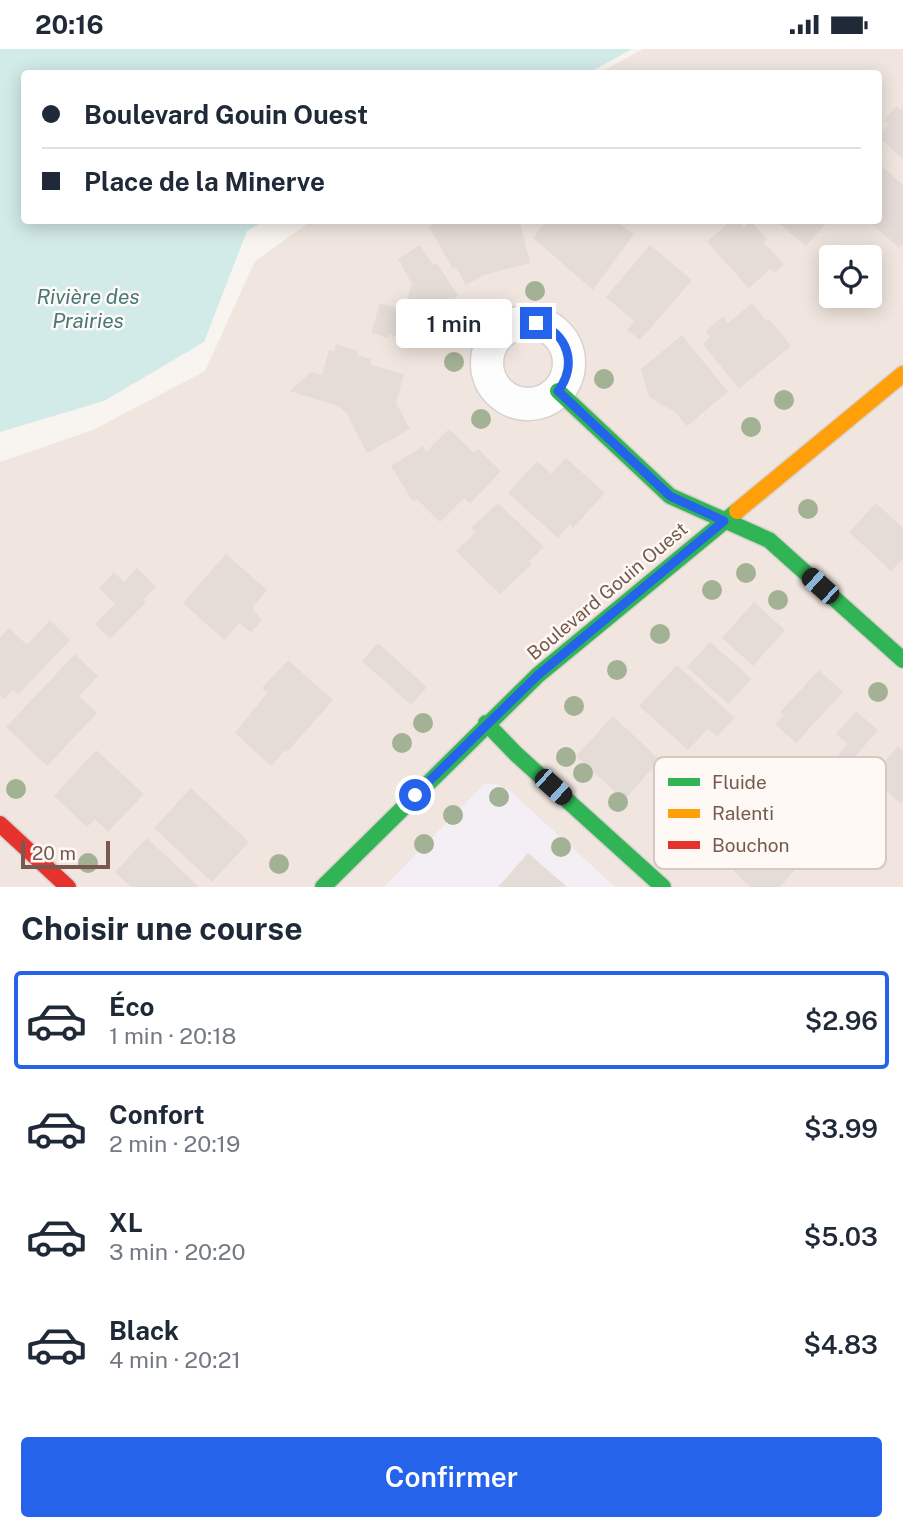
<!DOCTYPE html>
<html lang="fr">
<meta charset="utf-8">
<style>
body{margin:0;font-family:"Public Sans",sans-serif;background:#f2f2f3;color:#1f2937;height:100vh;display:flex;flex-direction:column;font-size:26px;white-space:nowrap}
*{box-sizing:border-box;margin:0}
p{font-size:23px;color:#747a83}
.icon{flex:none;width:38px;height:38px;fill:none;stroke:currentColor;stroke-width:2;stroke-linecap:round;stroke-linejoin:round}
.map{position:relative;height:838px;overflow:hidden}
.drawer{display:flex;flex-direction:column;background:#fff;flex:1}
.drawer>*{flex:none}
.banner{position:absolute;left:21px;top:21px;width:861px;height:154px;border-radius:7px;box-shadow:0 4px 18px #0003;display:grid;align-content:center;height:154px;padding:0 21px;background:#fff}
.controls{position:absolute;left:819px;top:196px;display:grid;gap:14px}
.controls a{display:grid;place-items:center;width:63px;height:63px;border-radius:7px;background:#fff;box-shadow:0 4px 18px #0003;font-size:35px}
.scale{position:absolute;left:21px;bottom:18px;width:89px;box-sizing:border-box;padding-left:7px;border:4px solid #775950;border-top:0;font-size:19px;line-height:24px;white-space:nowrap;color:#775950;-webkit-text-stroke:5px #fef9f4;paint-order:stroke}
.end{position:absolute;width:32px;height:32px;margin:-16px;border:9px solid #2563eb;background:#fff;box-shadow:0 0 0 4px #fff}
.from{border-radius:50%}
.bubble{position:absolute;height:49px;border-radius:7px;background:#fff;box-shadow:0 4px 18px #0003;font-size:23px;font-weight:600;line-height:49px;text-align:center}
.car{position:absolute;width:21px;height:42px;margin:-21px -10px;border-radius:9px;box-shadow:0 0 5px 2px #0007;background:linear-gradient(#222 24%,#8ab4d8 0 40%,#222 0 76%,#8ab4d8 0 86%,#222 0)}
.banner b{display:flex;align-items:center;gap:24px;height:66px;font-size:26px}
.banner b+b{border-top:2px solid #e0e1e3}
.banner i{width:18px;height:18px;background:#1f2937}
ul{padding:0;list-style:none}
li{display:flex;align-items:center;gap:21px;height:98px;margin:0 14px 10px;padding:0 7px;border:4px solid transparent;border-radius:7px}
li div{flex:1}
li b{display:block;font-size:26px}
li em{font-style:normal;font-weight:600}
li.current{border-color:#2563eb}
li>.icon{width:63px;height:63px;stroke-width:1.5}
h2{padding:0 21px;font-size:32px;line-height:84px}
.button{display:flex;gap:14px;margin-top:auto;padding:14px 21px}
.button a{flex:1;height:80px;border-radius:7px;background:#2563eb;color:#fff;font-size:28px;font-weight:600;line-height:80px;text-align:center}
.status{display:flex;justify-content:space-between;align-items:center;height:49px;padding:0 35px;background:#fff;direction:ltr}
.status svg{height:19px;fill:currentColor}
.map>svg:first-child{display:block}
.residential{fill:#f0e6df;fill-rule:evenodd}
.education{fill:#f4eef5}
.water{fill:#d2eae8}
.building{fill:#e5dcd7}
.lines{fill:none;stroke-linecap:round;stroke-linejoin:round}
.street-casing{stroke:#d8d1ce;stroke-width:35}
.fast-casing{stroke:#d8d0cc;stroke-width:19}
.slow-casing{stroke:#d8d0cc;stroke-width:19}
.jam-casing{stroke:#d8d0cc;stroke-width:19}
.street{stroke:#fefdfd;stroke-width:32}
.fast{stroke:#30b455;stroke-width:16}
.slow{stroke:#ff9f0a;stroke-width:16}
.jam{stroke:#e5322d;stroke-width:16}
.tree{fill:#a3b194}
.route{stroke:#2563eb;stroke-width:9}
.labels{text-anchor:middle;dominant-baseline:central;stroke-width:5;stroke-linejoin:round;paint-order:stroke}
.street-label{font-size:19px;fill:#775950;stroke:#fef9f4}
.water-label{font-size:21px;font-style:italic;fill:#44787a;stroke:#fef9f4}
.key{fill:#fef9f4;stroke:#d6c9c3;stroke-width:2}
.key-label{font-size:19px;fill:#775950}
</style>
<div class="status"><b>20:16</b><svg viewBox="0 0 49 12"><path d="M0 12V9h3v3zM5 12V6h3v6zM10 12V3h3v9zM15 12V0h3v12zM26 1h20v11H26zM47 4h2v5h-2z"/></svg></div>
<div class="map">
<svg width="903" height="838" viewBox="0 0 903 838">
<rect width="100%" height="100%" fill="#f8f4f0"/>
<path class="residential" d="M643 0H903V838H0V413L93 381 205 322 255 212 311 172H878V24H599ZM831 208H870V247H831Z"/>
<path class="education" d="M484 735H497L510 742 615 838H384Z"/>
<path class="water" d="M0 0H632L588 24H24V172H264L247 182 204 293 104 352 0 383Z"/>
<path class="building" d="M897 57 901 61 903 59V110L878 88 889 75 884 71Z
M878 114 903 136V195L899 199 868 172H878Z
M440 172H514L515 176 520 174 530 214 484 226 466 236 456 218 453 220 429 178Z
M546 172H616L634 185 593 241 533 189Z
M730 172H739L744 178 751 172 767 190 763 193 784 215 774 224 770 220 749 239 707 193Z
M776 172H828L806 197Z
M420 196 433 216 437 214 458 247 441 258 429 297 389 285 388 289 371 284 380 254 404 261 412 235 398 210Z
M650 196 692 231 640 291 627 281 634 272 606 248Z
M752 254 766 272 769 270 791 297 739 340 703 295 710 288 706 282 723 267 728 274Z
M682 286 728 343 687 377 675 363 649 348 641 320Z
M336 295 358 302 357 306 371 310V316L404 325 396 354 410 380 367 404 347 365 338 357 290 342 311 323 322 326 329 301 334 303Z
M449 380 474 404 478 400 501 422 470 455 464 449 440 473 417 450 413 453 391 417 423 397 426 403Z
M566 409 605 444 573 479 570 475 558 489 508 444 537 412 551 425Z
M498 454 544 498 529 512 532 515 500 545 456 502 476 483 471 479Z
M876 454 903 479V510L891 522 849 483Z
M226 505 267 541 252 559 262 571 251 583 239 574 224 591 183 554Z
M137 519 156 538 143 551 146 553 110 590 95 575 115 555 99 539 114 523 124 533Z
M754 553 785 581 753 617 722 589Z
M50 571 70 591 18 646 13 641 4 650 0 646V589L9 579 25 594H29Z
M710 593 752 630 728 655 687 618Z
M378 594 427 638 411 656 362 612Z
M75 605 98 627 79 647 97 664 47 717 6 678Z
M288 611 333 651 287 703 285 701 271 717 235 684 267 644 262 639Z
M677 616 735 669 717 687 708 680 688 701 639 657Z
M819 621 843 643 796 694 775 675 784 666 780 663Z
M856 662 878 681 849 715 838 706 848 695 836 685Z
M613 667 660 711 624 751 576 707Z
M898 697 903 702V752L901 755 871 728Z
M96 701 144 745 108 783 95 770 87 778 54 747Z
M191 739 249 793 212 833 154 779Z
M147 789 199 838H131L115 823Z
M759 792 794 822 780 838H750L733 821Z
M528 804 567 838H498Z"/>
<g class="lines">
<g class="street-casing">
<path id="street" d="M487 314a41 41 0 1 1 82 0a41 41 0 1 1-82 0Z"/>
</g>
<g class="fast-casing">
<path id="fast" d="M558 342 670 447 769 491 903 611
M486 674 516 705 663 838
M323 838 538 626 737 462"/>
</g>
<g class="slow-casing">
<path id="slow" d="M737 462 903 325"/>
</g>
<g class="jam-casing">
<path id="jam" d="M0 775 68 838"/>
</g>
<use href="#street" class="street"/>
<use href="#fast" class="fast"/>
<use href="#slow" class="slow"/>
<use href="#jam" class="jam"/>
</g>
<g class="tree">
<circle cx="535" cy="242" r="10"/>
<circle cx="454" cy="313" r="10"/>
<circle cx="604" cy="330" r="10"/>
<circle cx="784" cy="351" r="10"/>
<circle cx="481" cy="370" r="10"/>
<circle cx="751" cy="378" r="10"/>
<circle cx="808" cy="460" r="10"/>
<circle cx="746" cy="524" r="10"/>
<circle cx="712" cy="541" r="10"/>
<circle cx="778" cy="551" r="10"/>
<circle cx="660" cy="585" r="10"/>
<circle cx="617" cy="621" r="10"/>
<circle cx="878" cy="643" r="10"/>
<circle cx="574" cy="657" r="10"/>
<circle cx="423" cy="674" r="10"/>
<circle cx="402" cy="694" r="10"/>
<circle cx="566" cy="708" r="10"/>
<circle cx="583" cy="724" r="10"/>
<circle cx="16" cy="740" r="10"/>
<circle cx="499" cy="748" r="10"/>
<circle cx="618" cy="753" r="10"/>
<circle cx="453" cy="766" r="10"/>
<circle cx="424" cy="795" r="10"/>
<circle cx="561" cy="798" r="10"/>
<circle cx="88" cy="814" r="10"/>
<circle cx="279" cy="815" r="10"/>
</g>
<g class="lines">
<path class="route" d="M415 746 538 626 724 472 670 447 558 342C578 316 568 283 536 274"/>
</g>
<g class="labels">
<g class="street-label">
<text transform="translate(607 542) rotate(-40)">Boulevard Gouin Ouest</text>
</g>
<g class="water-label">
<text x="88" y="247">Rivière des<tspan x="88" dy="24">Prairies</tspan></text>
</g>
</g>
<rect x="654" y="708" width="232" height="112" rx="10" class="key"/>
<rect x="668" y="729" width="32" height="8" fill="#30b455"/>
<rect x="668" y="760" width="32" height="9" fill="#ff9f0a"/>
<rect x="668" y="792" width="32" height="8" fill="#e5322d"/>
<g class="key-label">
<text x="712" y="740">Fluide</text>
<text x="712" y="771">Ralenti</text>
<text x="712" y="803">Bouchon</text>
</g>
</svg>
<div class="controls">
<a><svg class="icon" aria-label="locate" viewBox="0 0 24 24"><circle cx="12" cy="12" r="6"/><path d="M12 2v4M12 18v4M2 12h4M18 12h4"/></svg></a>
</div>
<div class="scale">20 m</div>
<i class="end from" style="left:415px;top:746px"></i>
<i class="end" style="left:536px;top:274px"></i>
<div class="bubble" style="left:396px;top:250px;width:116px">1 min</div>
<i class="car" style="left:820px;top:537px;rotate:312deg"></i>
<i class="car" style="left:553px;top:738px;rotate:132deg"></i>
<div class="banner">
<b><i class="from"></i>Boulevard Gouin Ouest</b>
<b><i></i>Place de la Minerve</b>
</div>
</div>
<section class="drawer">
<h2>Choisir une course</h2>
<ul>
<li class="current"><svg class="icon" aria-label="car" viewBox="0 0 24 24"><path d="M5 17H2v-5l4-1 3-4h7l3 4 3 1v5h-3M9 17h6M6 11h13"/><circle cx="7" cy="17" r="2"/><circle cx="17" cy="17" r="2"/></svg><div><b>Éco</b><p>1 min · 20:18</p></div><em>$2.96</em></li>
<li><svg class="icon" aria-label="car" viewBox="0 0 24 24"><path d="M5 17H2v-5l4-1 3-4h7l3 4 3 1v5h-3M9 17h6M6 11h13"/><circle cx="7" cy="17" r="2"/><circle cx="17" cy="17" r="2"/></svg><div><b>Confort</b><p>2 min · 20:19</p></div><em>$3.99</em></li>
<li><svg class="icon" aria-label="car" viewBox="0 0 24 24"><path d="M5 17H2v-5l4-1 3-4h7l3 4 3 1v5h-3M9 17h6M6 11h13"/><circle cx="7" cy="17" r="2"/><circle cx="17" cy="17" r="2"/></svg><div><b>XL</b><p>3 min · 20:20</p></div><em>$5.03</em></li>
<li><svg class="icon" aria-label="car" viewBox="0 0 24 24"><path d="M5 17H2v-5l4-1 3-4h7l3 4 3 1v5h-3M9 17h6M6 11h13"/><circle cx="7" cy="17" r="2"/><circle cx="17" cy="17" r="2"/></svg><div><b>Black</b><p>4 min · 20:21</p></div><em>$4.83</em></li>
</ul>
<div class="button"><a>Confirmer</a></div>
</section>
